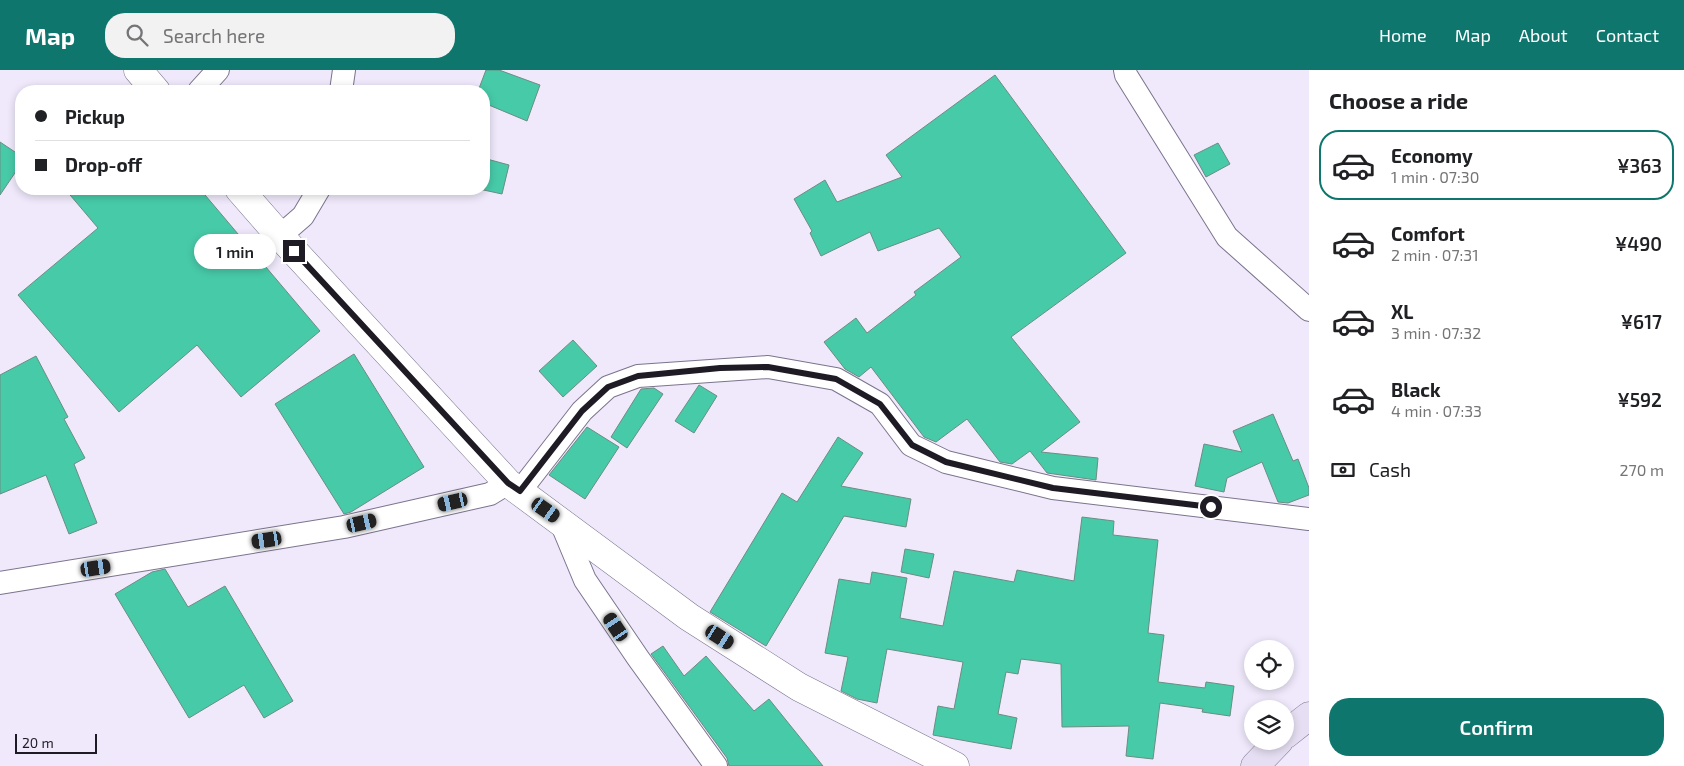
<!DOCTYPE html>
<meta charset="utf-8">
<style>
body{margin:0;font-family:"Exo 2",sans-serif;background:#f2f2f2;color:#202124;height:100vh;display:flex;flex-direction:column;font-size:19px;white-space:nowrap}
*{box-sizing:border-box;margin:0}
p{font-size:16px;color:#757577}
.icon{flex:none;width:28px;height:28px;fill:none;stroke:currentColor;stroke-width:2;stroke-linecap:round;stroke-linejoin:round}
.map{position:relative;flex:1;overflow:hidden}
.details{display:flex;flex-direction:column;background:#fff;width:375px}
.details>*{flex:none}
.guide{position:absolute;left:15px;top:15px;width:475px;height:110px;border-radius:20px;box-shadow:0 2px 8px #0003;display:grid;align-content:center;height:110px;padding:0 20px;background:#fff}
.buttons{position:absolute;left:1244px;top:570px;display:grid;gap:10px}
.buttons a{display:grid;place-items:center;width:50px;height:50px;border-radius:50%;background:#fff;box-shadow:0 2px 8px #0003;font-size:25px}
.scale{position:absolute;left:15px;bottom:12px;width:82px;box-sizing:border-box;padding-left:5px;border:2px solid #1f1b25;border-top:0;font-size:14px;line-height:18px;white-space:nowrap;color:#1f1b25;-webkit-text-stroke:4px #efe9fb;paint-order:stroke}
.end{position:absolute;width:22px;height:22px;margin:-11px;border:6px solid #1f1b25;background:#fff;box-shadow:0 0 0 2px #fff}
.from{border-radius:50%}
.bubble{position:absolute;height:35px;border-radius:18px;background:#fff;box-shadow:0 2px 8px #0003;font-size:16px;font-weight:600;line-height:35px;text-align:center}
.car{position:absolute;width:15px;height:30px;margin:-15px -8px;border-radius:6px;box-shadow:0 0 4px 1px #0007;background:linear-gradient(#222 24%,#8ab4d8 0 40%,#222 0 76%,#8ab4d8 0 86%,#222 0)}
.guide b{display:flex;align-items:center;gap:18px;height:48px;font-size:19px}
.guide b+b{border-top:1px solid #e0e0e0}
.guide i{width:12px;height:12px;background:#202124}
ul{padding:0;list-style:none}
li{display:flex;align-items:center;gap:15px;height:70px;margin:0 10px 8px;padding:0 10px;border:2px solid transparent;border-radius:20px}
li div{flex:1}
li b{display:block;font-size:19px}
li em{font-style:normal;font-weight:600}
li.active{border-color:#0f766e}
li>.icon{width:45px;height:45px;stroke-width:1.5}
h2{padding:0 20px;font-size:22px;line-height:60px}
.pay{display:flex;align-items:center;gap:12px;height:55px;padding:0 20px;font-size:19px}
.pay p{margin-inline-start:auto}
.action{display:flex;gap:10px;margin-top:auto;padding:10px 20px}
.action a{flex:1;height:58px;border-radius:20px;background:#0f766e;color:#fff;font-size:20px;font-weight:600;line-height:58px;text-align:center}
header{display:flex;align-items:center;gap:30px;box-sizing:border-box;height:70px;padding:0 25px;background:#0f766e;color:#fff}
header strong{font-size:24px}
nav{display:flex;gap:28px;margin-inline-start:auto;font-size:18px}
.search{width:350px;height:45px;background:#f2f2f2;display:flex;align-items:center;gap:12px;box-sizing:border-box;padding:0 18px;border-radius:20px;color:#757577;font-size:19px}
main{display:flex;flex:1;min-height:0}
.map>svg:first-child{display:block}
.building{fill:#47caa8;stroke:#6b8d82}
.lines{fill:none;stroke-linecap:round;stroke-linejoin:round}
.minor-casing{stroke:#7c738d;stroke-width:24}
.tertiary-casing{stroke:#7c738d;stroke-width:29}
.secondary-casing{stroke:#7c738d;stroke-width:29}
.minor{stroke:#fff;stroke-width:22}
.tertiary{stroke:#fff;stroke-width:28}
.secondary{stroke:#e6dff3;stroke-width:28}
.route{stroke:#1f1b25;stroke-width:6}
</style>
<header>
<strong>Map</strong>
<div class="search"><svg class="icon" aria-label="search" viewBox="0 0 24 24"><circle cx="10" cy="10" r="6"/><path d="M15 15l6 6"/></svg>Search here</div>
<nav><a>Home</a><a>Map</a><a>About</a><a>Contact</a></nav>
</header>
<main>
<div class="map">
<svg width="1309" height="696" viewBox="0 0 1309 696">
<rect width="100%" height="100%" fill="#efe9fb"/>
<path class="building" d="M486 0H499L540 15 527 51 484 33V21H478Z
M995 5 1126 183 1011 267 1080 352 1041 382 1098 388 1096 410 1047 403 1030 381 1012 394 1000 392 967 349 936 372 924 367 871 297 859 307 845 299 824 272 856 248 867 263 916 225 914 222 961 187 939 158 878 181 870 162 821 186 810 163 812 161 794 129 825 110 837 132 902 107 886 85Z
M0 72 21 86V94L0 125Z
M1218 73 1230 94 1206 107 1194 85Z
M487 89 509 95 502 124 479 119H484Z
M65 119H200L320 261 241 327 197 275 119 342 18 225 98 158Z
M573 270 597 296 563 327 539 301Z
M354 284 424 397 351 442 344 444 275 334Z
M36 286 68 347 64 349 85 388 74 394 97 453 69 464 46 405 0 424V305Z
M699 315 717 326 694 363 675 351Z
M654 318 663 324 627 378 611 367 641 319Z
M1273 344 1293 391 1298 389 1309 418V425L1288 433 1278 432 1262 392 1227 408 1224 422 1195 416 1204 374 1242 382 1233 361Z
M587 357 619 377 585 429 549 405Z
M838 367 863 383 841 416 911 429 906 457 844 446 766 576 710 542 782 423 797 432Z
M1082 447 1114 451 1113 465 1158 470 1148 563 1164 565 1158 612 1205 618 1206 612 1234 616 1230 646 1202 642 1203 639 1160 633 1153 689 1126 686 1129 656 1062 657 1061 594 1021 589 1018 604 1006 602 998 644 1017 648 1011 679 933 665 938 636 954 639 963 592 887 579 877 633 857 629 841 621 848 587 825 583 839 509 870 514 872 502 907 508 900 548 943 556 954 501 1014 512 1017 500 1074 511Z
M905 479 934 484 929 508 901 502Z
M165 499 188 537 225 516 293 631 264 648 244 615 189 648 115 524 152 502Z
M663 576 684 606 706 586 754 641 769 629 823 696H729L727 688 651 584Z"/>
<g class="lines">
<g class="minor-casing">
<path id="minor" d="M1125 0 1126 5 1227 167 1309 240
M199 21 218 0
M341 21 344 0
M280 166 303 146 319 119
M520 421 582 341 608 317 638 306 768 297 836 309 880 334 911 375 946 392 1053 418 1309 449
M560 450 585 510 638 588 716 696
M0 513 344 457 490 424 508 413"/>
</g>
<g class="tertiary-casing">
<path id="tertiary" d="M138 0 156 21
M239 119 280 166 508 413 689 547 799 617 955 696"/>
</g>
<g class="secondary-casing">
<path id="secondary" d="M1285 665 1309 646
M1255 696 1279 671"/>
</g>
<use href="#minor" class="minor"/>
<use href="#tertiary" class="tertiary"/>
<use href="#secondary" class="secondary"/>
</g>
<g class="lines">
<path class="route" d="M294 181 508 413 520 421 582 341 608 317 638 306 720 298 768 297 836 309 880 334 912 375 946 392 1053 418 1211 437"/>
</g>
</svg>
<div class="buttons">
<a><svg class="icon" aria-label="locate" viewBox="0 0 24 24"><circle cx="12" cy="12" r="6"/><path d="M12 2v4M12 18v4M2 12h4M18 12h4"/></svg></a>
<a><svg class="icon" aria-label="layers" viewBox="0 0 24 24"><path d="M12 4l9 5-9 5-9-5zM3 14l9 5 9-5"/></svg></a>
</div>
<div class="scale">20 m</div>
<i class="end from" style="left:1211px;top:437px"></i>
<i class="end" style="left:294px;top:181px"></i>
<div class="bubble" style="left:194px;top:164px;width:82px">1 min</div>
<i class="car" style="left:453px;top:432px;rotate:257deg"></i>
<i class="car" style="left:546px;top:440px;rotate:125deg"></i>
<i class="car" style="left:362px;top:453px;rotate:77deg"></i>
<i class="car" style="left:267px;top:470px;rotate:261deg"></i>
<i class="car" style="left:96px;top:498px;rotate:81deg"></i>
<i class="car" style="left:616px;top:557px;rotate:326deg"></i>
<i class="car" style="left:720px;top:567px;rotate:123deg"></i>
<div class="guide">
<b><i class="from"></i>Pickup</b>
<b><i></i>Drop-off</b>
</div>
</div>
<section class="details">
<h2>Choose a ride</h2>
<ul>
<li class="active"><svg class="icon" aria-label="car" viewBox="0 0 24 24"><path d="M5 17H2v-5l4-1 3-4h7l3 4 3 1v5h-3M9 17h6M6 11h13"/><circle cx="7" cy="17" r="2"/><circle cx="17" cy="17" r="2"/></svg><div><b>Economy</b><p>1 min · 07:30</p></div><em>¥363</em></li>
<li><svg class="icon" aria-label="car" viewBox="0 0 24 24"><path d="M5 17H2v-5l4-1 3-4h7l3 4 3 1v5h-3M9 17h6M6 11h13"/><circle cx="7" cy="17" r="2"/><circle cx="17" cy="17" r="2"/></svg><div><b>Comfort</b><p>2 min · 07:31</p></div><em>¥490</em></li>
<li><svg class="icon" aria-label="car" viewBox="0 0 24 24"><path d="M5 17H2v-5l4-1 3-4h7l3 4 3 1v5h-3M9 17h6M6 11h13"/><circle cx="7" cy="17" r="2"/><circle cx="17" cy="17" r="2"/></svg><div><b>XL</b><p>3 min · 07:32</p></div><em>¥617</em></li>
<li><svg class="icon" aria-label="car" viewBox="0 0 24 24"><path d="M5 17H2v-5l4-1 3-4h7l3 4 3 1v5h-3M9 17h6M6 11h13"/><circle cx="7" cy="17" r="2"/><circle cx="17" cy="17" r="2"/></svg><div><b>Black</b><p>4 min · 07:33</p></div><em>¥592</em></li>
</ul>
<div class="pay"><svg class="icon" aria-label="cash" viewBox="0 0 24 24"><path d="M3 7h18v10H3z"/><circle cx="12" cy="12" r="2"/></svg>Cash<p>270 m</p></div>
<div class="action"><a>Confirm</a></div>
</section>
</main>
